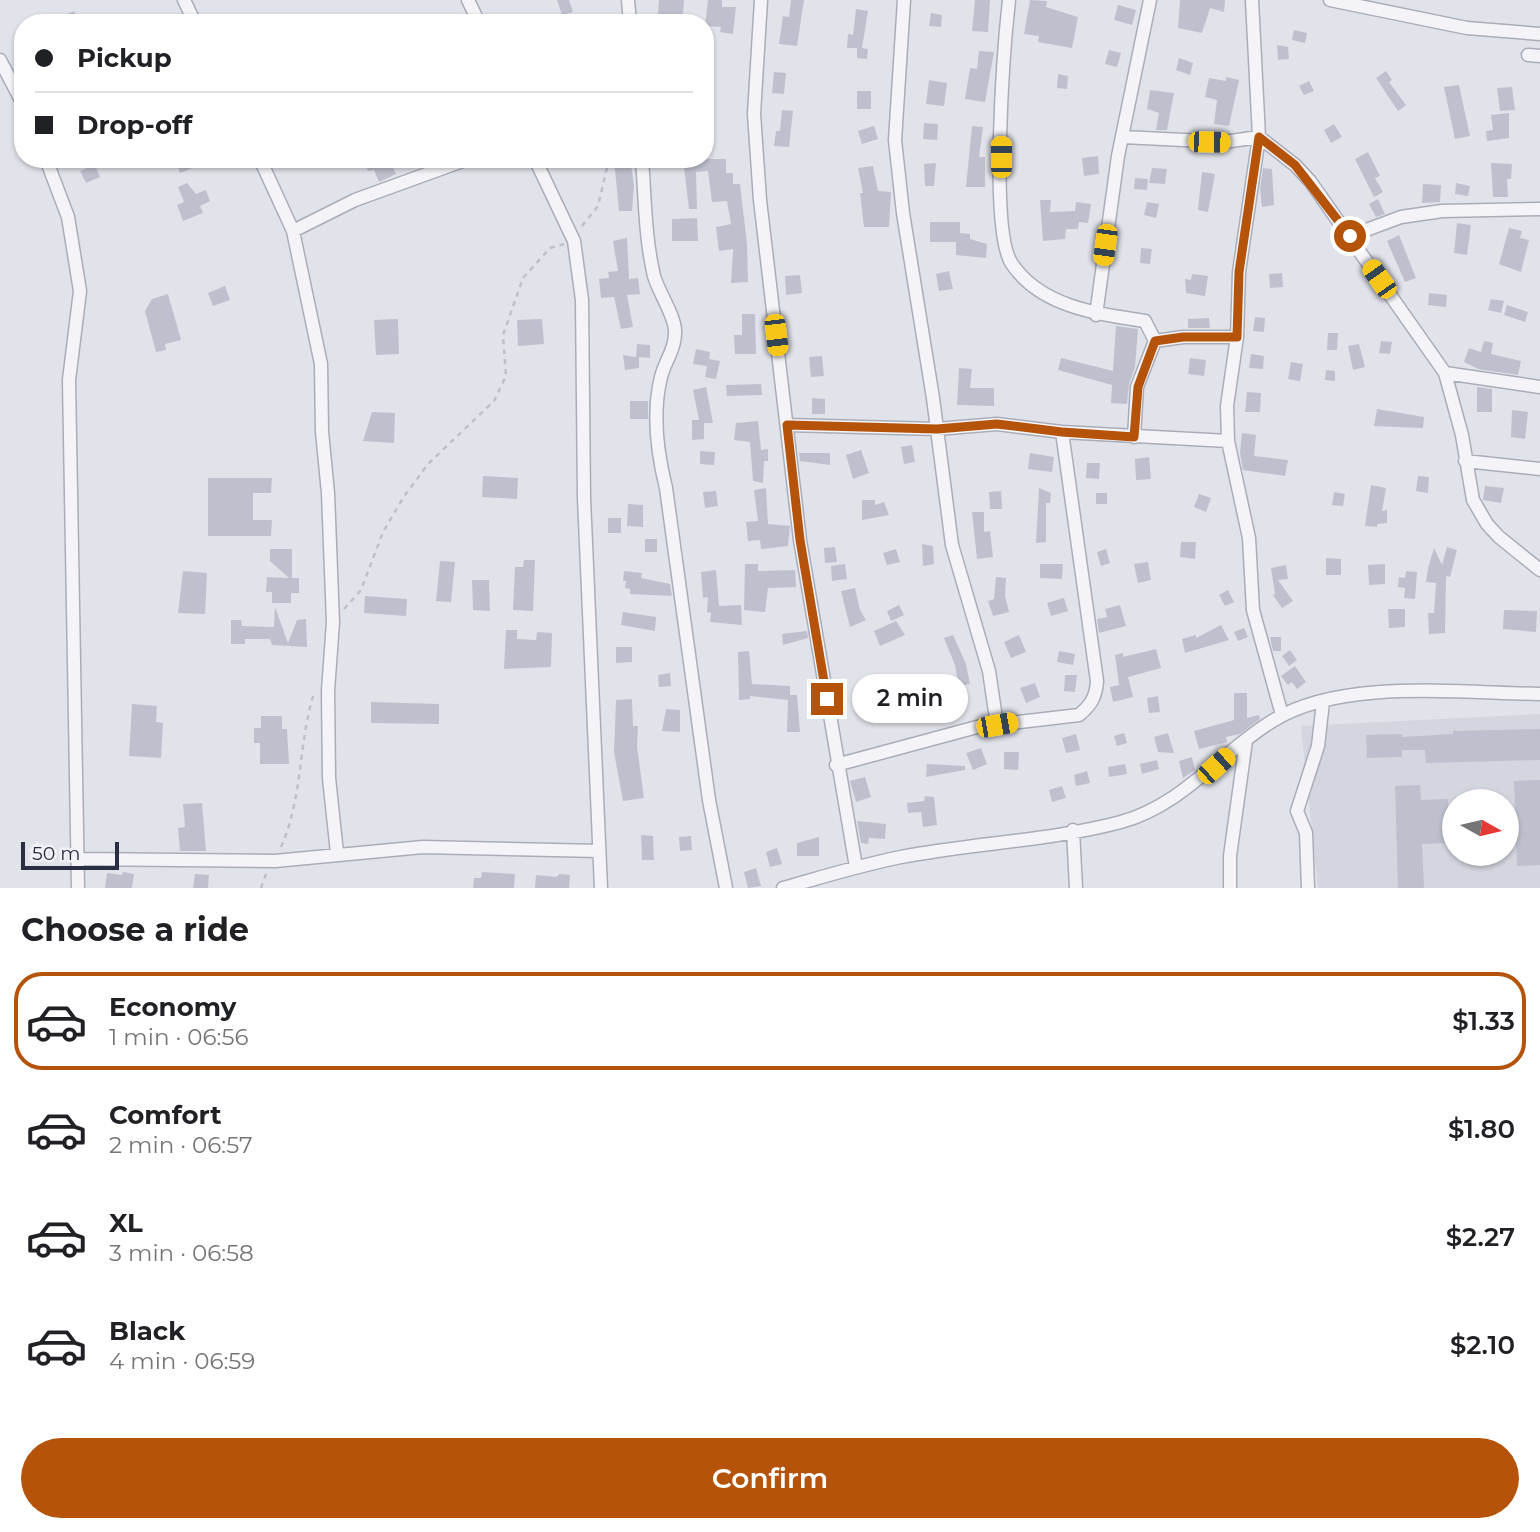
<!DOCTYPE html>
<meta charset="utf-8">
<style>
body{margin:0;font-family:Montserrat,sans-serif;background:#f6f6f6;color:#202124;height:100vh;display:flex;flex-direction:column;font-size:26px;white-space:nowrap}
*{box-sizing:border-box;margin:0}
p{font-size:23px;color:#757577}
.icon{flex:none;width:38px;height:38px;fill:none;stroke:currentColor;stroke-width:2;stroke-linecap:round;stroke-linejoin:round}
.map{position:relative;height:888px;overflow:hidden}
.sheet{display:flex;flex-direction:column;background:#fff;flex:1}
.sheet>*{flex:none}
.hud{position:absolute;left:14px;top:14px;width:700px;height:154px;border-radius:28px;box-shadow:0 2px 5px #0004;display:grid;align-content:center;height:154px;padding:0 21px;background:#fff}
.needle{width:46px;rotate:98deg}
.buttons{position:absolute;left:1442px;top:789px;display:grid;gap:14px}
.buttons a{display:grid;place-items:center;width:77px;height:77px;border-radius:50%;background:#fff;box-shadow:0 2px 5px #0004;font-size:35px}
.scale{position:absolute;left:21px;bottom:18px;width:98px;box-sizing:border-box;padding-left:7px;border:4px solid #292e42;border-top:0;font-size:19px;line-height:24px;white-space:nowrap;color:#292e42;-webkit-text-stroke:5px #f1f2f7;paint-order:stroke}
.end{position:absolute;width:32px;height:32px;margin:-16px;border:9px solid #b45309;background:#fff;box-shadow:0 0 0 4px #fff}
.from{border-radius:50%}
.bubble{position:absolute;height:49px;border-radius:24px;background:#fff;box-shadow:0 2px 5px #0004;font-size:23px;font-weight:600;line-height:49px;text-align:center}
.car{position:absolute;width:21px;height:42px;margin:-21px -10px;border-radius:9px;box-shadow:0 0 5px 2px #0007;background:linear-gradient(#f5c518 24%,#345 0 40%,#f5c518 0 76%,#345 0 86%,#f5c518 0)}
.hud b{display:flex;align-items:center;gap:24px;height:66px;font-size:26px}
.hud b+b{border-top:2px solid #e0e0e0}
.hud i{width:18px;height:18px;background:#202124}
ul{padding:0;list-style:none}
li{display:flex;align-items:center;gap:21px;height:98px;margin:0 14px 10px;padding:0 7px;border:4px solid transparent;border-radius:28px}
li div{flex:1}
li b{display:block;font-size:26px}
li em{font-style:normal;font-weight:600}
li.on{border-color:#b45309}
li>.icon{width:63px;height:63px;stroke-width:1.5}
h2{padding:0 21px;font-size:32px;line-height:84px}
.primary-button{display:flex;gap:14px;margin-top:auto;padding:14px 21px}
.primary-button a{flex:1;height:80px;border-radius:42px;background:#b45309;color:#fff;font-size:28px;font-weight:600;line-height:80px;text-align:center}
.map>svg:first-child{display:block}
.built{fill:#d3d5df;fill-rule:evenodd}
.building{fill:#bec1cd}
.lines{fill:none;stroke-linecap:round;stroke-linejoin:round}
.minor-casing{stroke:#aaadb8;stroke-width:15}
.path{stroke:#bfc1c9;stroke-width:2.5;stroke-dasharray:5 5;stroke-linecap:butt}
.minor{stroke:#f4f4f8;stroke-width:12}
.route{stroke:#b45309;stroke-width:9}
</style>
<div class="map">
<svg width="1540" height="888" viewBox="0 0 1540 888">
<rect width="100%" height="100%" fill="#e1e3ea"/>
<path class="built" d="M1540 714V888H1318L1301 726ZM1454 802H1507V854H1454Z"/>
<path class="building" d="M557 0H569L573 12 562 15Z
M659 0H684L683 14H658Z
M708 0H722V7H736L733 34 720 32 721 27 705 26Z
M791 0H804L797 46 779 44 783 16 789 17Z
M975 0H990L988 32 972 31Z
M1030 0 1047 1 1046 7 1078 17 1072 48 1038 42 1039 36 1024 34Z
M1180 0H1225L1224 12 1210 8 1202 33 1178 28Z
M1118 5 1136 10 1132 25 1114 20Z
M856 9 868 11 862 48 868 49 867 59 857 58V48H847L848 34 853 35Z
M74 11 79 23H49Z
M931 13 942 15 941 27 929 26Z
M1294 30 1307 33 1305 43 1292 40Z
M1277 45 1288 47 1289 59 1278 60Z
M1109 50 1121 53 1117 67 1105 64Z
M979 51 994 52 985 102 965 99 970 68 977 69Z
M1179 58 1193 63 1190 75 1176 70Z
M1386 71 1392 80 1389 82 1406 105 1398 111 1376 78Z
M774 72 786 73 784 94 772 93Z
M1058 74 1068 76 1067 89 1057 88Z
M1226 77 1239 80 1229 126 1214 124 1217 100 1205 97 1209 78 1226 81Z
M929 80 947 83 944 106 926 104Z
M1309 81 1314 91 1304 95 1299 86Z
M1459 85 1470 136 1455 139 1444 87Z
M1512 87 1515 110 1500 111 1497 88Z
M1150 90 1174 93 1167 130H1156L1159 113 1147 109Z
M857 91H871V109H857Z
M782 110 793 111 789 147 774 146 776 131H780Z
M1509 113V138L1487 141 1486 131 1493 130 1491 115Z
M924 123 938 124 937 140 923 139Z
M1334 124 1342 137 1331 143 1324 130Z
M874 126 878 139 862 144 858 131Z
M972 126 983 127 979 157H985V187H966Z
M1368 152 1380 176 1375 178 1383 192 1374 197 1355 159Z
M1098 156 1099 174 1084 176 1082 158Z
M175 159H213V160L180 173Z
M363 159H389L396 174 379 182 374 170 368 171Z
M614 159H630L634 185 632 211H619Z
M683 159H726V173H733V184H740L747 244 748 282 731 283 733 249 719 251 716 227 731 224 727 201 712 202 708 171 696 172 697 209H689Z
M936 163 934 186H925L924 164Z
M1491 163 1512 164 1511 179H1507L1508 197H1493Z
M95 165 100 177 86 183 80 171Z
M873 166 878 191 891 192 889 227H864L860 193H863L858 168Z
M1152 168 1167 169 1165 184 1149 183Z
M1263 168 1272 169 1274 205 1262 207 1260 188Z
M1202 172 1215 174 1208 212 1198 210Z
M1135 178 1148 179 1147 190 1134 189Z
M187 183 196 194 206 190 210 201 200 206 203 213 183 221 177 205 184 202 178 187Z
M1456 183 1470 186 1468 196 1455 194Z
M1423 184 1441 185 1440 202 1422 203Z
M1378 199 1385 214 1376 217 1369 204Z
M1040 200H1051L1050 212 1075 211 1076 202 1091 204 1088 223 1079 222 1078 229H1066L1065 239 1043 241Z
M1147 202 1159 204 1156 218 1144 215Z
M697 218 698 241H672V219Z
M930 222H960V233L970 234V239L987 244 986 258 956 255V242H930Z
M1457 223 1471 225 1467 255 1454 253Z
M1509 228 1522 231 1520 238 1529 240 1521 272 1499 264Z
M1399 235 1416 278 1405 282 1387 241Z
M627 238 629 279 638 278 640 294 627 295 633 327 621 329 614 297 601 298 599 279 609 278 608 272 618 271 613 241Z
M1141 248 1152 249 1150 264 1140 263Z
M949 271 953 289 939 291 936 274Z
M1282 273 1283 287 1270 288 1269 274Z
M1192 274 1208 276 1205 296 1186 293 1185 279 1191 280Z
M800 275 802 293 786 295 785 276Z
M225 286 230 300 213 306 208 293Z
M1429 293 1447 295 1446 307 1428 305Z
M168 294 181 340 165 344 166 350 156 352 145 311 152 299Z
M1491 299 1504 301 1501 313 1488 310Z
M1507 305 1528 312 1525 322 1504 315Z
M742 314H755L756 354H735L734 335H742Z
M1255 317 1265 318 1264 332 1253 331Z
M1209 318 1210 328H1188V319Z
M398 319 399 354 376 355 374 320Z
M542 319 544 344 518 346 517 320Z
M1116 326 1138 329 1135 367 1129 384 1127 404 1111 403 1112 385 1058 370 1061 358 1113 371Z
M1328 333H1338L1337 350H1327Z
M1381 341 1392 342 1390 354 1379 353Z
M1484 341 1493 343 1491 354 1521 361 1518 375 1478 369 1464 362 1469 348 1481 352Z
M637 344 650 345V358L639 357V368L625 370 623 355 636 357Z
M1359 344 1365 367 1353 370 1348 346Z
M696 349 710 352 709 359 720 361 716 379 705 377 707 366 693 364Z
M1251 354 1264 356 1263 369 1249 368Z
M822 356 824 376 811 377 809 357Z
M1190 358 1206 360 1204 376 1188 374Z
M1291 362 1303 364 1300 381 1288 379Z
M959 368 972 369 970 388H994V406L957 405Z
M1326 370 1335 371V381L1325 380Z
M761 384 762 395 727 396 726 385Z
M706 387 713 423H704V439L692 440V420H699L693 390Z
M1477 387 1492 389V412H1477Z
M1247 392 1261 393 1260 412H1245Z
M812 398 825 399V414H812Z
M630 401H648V419H630Z
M1377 409 1424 417 1423 428 1374 426Z
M1512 410 1528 412 1525 439 1511 437Z
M372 412 395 413 394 443 363 441Z
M758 421 761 450 768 449V461H764L763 483 753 481 750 442 734 440 736 423Z
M1242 433 1256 435 1254 456 1288 460 1285 476 1243 470 1240 453Z
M912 445 915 462 904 464 901 447Z
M861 450 869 473 853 479 846 455Z
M700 451 715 452 714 465 700 464Z
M799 453H830V465L800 461Z
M1030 453 1054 457 1052 472 1028 469Z
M1149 457 1151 479 1136 480 1135 459Z
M1087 463H1100L1099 479 1086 478Z
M483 476 518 478 517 499 482 497Z
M1418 476 1429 477 1428 493 1416 491Z
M208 478H272L271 493H253V520H272L271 536H208Z
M1371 485 1386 488 1382 511 1387 510V523L1377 524V527L1365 526Z
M1485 486 1504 488 1501 503 1483 500Z
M766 488 768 524 790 526 788 546 761 549 760 540 748 541 746 522 758 521 754 490Z
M1039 488 1051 493 1050 503H1046V542L1036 543Z
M716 491 718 506 705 508 703 492Z
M1001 491 1002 509H990L989 492Z
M1334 492 1345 494 1343 506 1332 505Z
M1096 493H1107V504H1096Z
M1199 494 1211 498 1206 512 1194 507Z
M862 500H875V505L884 502 889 515 862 520Z
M628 504 643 505V527L627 526Z
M972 512H984V532L990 531 993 557 977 559Z
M608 518H621V533H608Z
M645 539H657V552H645Z
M1181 542H1196L1195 559 1180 557Z
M922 544 933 546 934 564 923 566Z
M835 547 837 562 825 563 824 548Z
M1447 547 1457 550 1450 577 1446 576 1445 633 1429 634 1428 613H1434L1436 583 1426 582 1428 568 1434 548 1442 565Z
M270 549H292V578H299V593H291V603H272V592H266L267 577 289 578 270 561Z
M896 549 900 562 887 565 883 553Z
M1106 549 1110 563 1101 566 1097 552Z
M1326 558 1341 559V575H1326Z
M524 560H535L533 611 513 610 515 567H523Z
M440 561 455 562 451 602 436 601Z
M1148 562 1151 580 1138 583 1134 564Z
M745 564H758V571L795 570 796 587 768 588 765 612 744 610Z
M845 564 847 579 832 581 831 566Z
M1040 564H1063L1062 579 1040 578Z
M1385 564V584L1369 585 1368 565Z
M1286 565 1288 579 1278 580 1293 601 1282 608 1273 595 1275 594 1271 568Z
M716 570 719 606 741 605 742 625 710 622 711 613 707 612 708 597 703 598 701 572Z
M183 571 207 573 205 614 178 613Z
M624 571 642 573 641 578 670 584 672 596 630 594V589L625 588 626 581H623Z
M1406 571 1417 572 1415 599 1404 598 1405 588 1398 587 1399 577 1405 578Z
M996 577 1006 578 1005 596 1009 612 993 616 988 601 994 599Z
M472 580H489L490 611 473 610Z
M855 588 860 610 866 620 850 627 841 591Z
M1228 590 1234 602 1225 606 1219 595Z
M365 596 407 599 406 616 364 613Z
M1064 598 1068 611 1051 616 1047 603Z
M899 605 904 615 891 621 887 611Z
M1120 605 1126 626 1099 633 1097 619 1107 617 1105 609Z
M275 607 288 643 297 620 306 619 307 647 272 645 270 639H245V644H231V620H241L242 626 274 627Z
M1388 609H1405V627L1389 628Z
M1504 610 1537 611 1536 632 1503 629Z
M623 612 656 617 655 631 621 625Z
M896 621 905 635 880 646 874 631Z
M1221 625 1229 640 1185 653 1182 639 1196 635V638Z
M1244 628 1248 637 1238 641 1234 632Z
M506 630H517V639L536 640 537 632 552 633 551 667 504 669Z
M807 631 808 638 783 645 782 634Z
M953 635 966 664 970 684 959 686 955 665 944 638Z
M1019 635 1026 652 1011 658 1004 642Z
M1270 637H1281V651H1273Z
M616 647H632V662L616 663Z
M1156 649 1161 668 1128 677 1133 697 1113 702 1110 687 1119 685 1115 655 1123 653V657Z
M1290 650 1297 660 1289 666 1282 656Z
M749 651 752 684 790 686V695H797L800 732H787L788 700 750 696V699L739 700 738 652Z
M1059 651 1075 654 1073 665 1057 662Z
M1295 666 1306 682 1297 689 1292 682 1288 685 1281 676Z
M670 673 671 686 659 687 658 675Z
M1065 675H1077L1075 692 1064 691Z
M860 681 873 683 872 693 879 694 876 713 856 710Z
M1035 683 1040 697 1026 703 1020 688Z
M1234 693H1247V718L1259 715 1260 719 1240 734 1226 737 1227 742 1199 749 1194 731 1234 720Z
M1158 696 1160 712 1149 713 1147 698Z
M632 699 633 726H638L637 747 644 798 623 801 614 752 616 700Z
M371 702 439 704V724L371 723Z
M132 704 157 706 156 722 163 723 161 758 129 756Z
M666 709 680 710V732L662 731Z
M261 716H282V729H287L289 764H260V743H254V728H261Z
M1540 729V760L1426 763 1425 750H1402V757L1367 758 1366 735 1402 734V737L1453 734V731Z
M1124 733 1127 743 1117 746 1114 736Z
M1168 733 1174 753 1158 752 1154 737Z
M1076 734 1080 750 1066 753 1062 738Z
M981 748 987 764 973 770 966 753Z
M1004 752H1019L1018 770 1004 769Z
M1192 757 1195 770 1183 778 1179 761Z
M1157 760 1159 769 1142 774 1140 764Z
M927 764 965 766V770L926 777Z
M1125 764 1127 774 1109 777 1108 767Z
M1087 771 1090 783 1076 786 1074 775Z
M865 777 871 797 856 802 850 781Z
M1540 780V865L1517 866 1514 781Z
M1420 785 1421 800 1448 799 1450 843 1422 844 1424 888H1398L1395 786Z
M1062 786 1066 798 1052 802 1049 790Z
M925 796 934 797 937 825 923 827 921 812 908 813 907 803 924 801Z
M202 803 206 851H180L178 828 185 827 183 804Z
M857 821 886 824 885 839 869 838 868 844 861 843Z
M641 835 653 836 654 860H642Z
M691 836 692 850 680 851 679 837Z
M819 837V856H797V843Z
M777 848 782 864 770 867 766 852Z
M756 868 761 886 748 888 744 872Z
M123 872 134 874 132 888H105L107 873 122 875Z
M482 872 515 874 514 888H473L474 878H481Z
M195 874 209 875 208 888H193Z
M559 874 570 875 569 888H535L536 875 557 877Z"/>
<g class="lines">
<g class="minor-casing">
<path id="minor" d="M184 0 195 23
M468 0 479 23
M628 0 630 23
M761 0 754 114 760 200 800 540 856 867
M904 0 895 140 903 213 933 398 952 545 989 671 997 725
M1009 0C1004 45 989 231 1012 264 1041 307 1098 314 1145 321L1155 341 1183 337H1237
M1252 0 1259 137 1239 272 1237 337 1227 406 1228 441 1249 538 1253 610 1282 715
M1330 0 1467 28 1540 34
M1528 55 1540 56
M0 60 23 104
M1123 137 1224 142 1259 137 1295 165 1310 181 1445 373 1462 435 1473 500 1487 524 1499 537 1540 570
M46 159 68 217 80 291 69 380 78 888
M260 159 293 231 321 364 322 432 328 493 333 622 328 691 329 778 337 853
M535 159 574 241 582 300 584 498 601 888
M642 159C645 198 645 238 654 276 659 293 675 316 675 331 676 348 665 361 661 377 652 413 657 452 666 488L709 800 726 888
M293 231 355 200 468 159
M1350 236 1401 217 1442 211 1540 209
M1096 315 1118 156 1150 0
M1445 373 1540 387
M787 425 937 429 997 424 1062 432 1228 441
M1134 437 1137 387 1155 341
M1465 461 1540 469
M836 765 977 727 1079 715C1091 705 1096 697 1097 681L1062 432
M1073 830 1076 888
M79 859 275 861 423 847 599 851
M783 888C822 877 861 865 901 857 974 843 1049 841 1121 822 1183 805 1221 752 1274 720 1343 678 1462 693 1540 694
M1230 888V856L1246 741
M1308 888 1306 833 1297 811 1318 746 1323 702"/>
</g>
<path class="path" d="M582 226 598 206 609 159
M344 609 361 590 383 532 403 498 428 464 494 401 506 376 503 335 523 278 550 248 564 244
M281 847C303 798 298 744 314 693
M261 888 266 874"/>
<use href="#minor" class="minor"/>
</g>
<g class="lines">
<path class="route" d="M827 699 800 540 787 425 937 429 997 424 1062 432 1134 437 1138 387 1155 341 1183 337H1237L1239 272 1259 137 1295 165 1350 236"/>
</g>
</svg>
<div class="buttons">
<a><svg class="needle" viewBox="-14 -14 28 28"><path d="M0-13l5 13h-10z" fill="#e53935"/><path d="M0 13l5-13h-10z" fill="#757577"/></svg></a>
</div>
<div class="scale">50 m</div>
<i class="end from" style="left:1350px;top:236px"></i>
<i class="end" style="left:827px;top:699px"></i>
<div class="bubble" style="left:852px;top:674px;width:116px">2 min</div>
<i class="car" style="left:1209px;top:142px;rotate:91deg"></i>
<i class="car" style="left:1001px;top:157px;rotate:0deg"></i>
<i class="car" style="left:1105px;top:245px;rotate:188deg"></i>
<i class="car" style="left:1379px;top:279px;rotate:325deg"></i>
<i class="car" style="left:776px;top:335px;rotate:173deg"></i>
<i class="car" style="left:997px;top:725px;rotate:80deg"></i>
<i class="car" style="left:1216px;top:766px;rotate:48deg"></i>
<div class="hud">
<b><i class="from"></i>Pickup</b>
<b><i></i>Drop-off</b>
</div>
</div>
<section class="sheet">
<h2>Choose a ride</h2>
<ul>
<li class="on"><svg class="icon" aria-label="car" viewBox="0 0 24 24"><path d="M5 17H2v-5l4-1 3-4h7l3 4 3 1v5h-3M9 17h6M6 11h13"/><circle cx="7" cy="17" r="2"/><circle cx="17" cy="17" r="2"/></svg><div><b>Economy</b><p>1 min · 06:56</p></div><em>$1.33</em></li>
<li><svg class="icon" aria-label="car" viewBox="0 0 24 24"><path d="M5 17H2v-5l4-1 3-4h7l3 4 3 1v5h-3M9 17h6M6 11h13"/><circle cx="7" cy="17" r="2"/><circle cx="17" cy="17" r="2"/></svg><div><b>Comfort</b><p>2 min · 06:57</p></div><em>$1.80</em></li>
<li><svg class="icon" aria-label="car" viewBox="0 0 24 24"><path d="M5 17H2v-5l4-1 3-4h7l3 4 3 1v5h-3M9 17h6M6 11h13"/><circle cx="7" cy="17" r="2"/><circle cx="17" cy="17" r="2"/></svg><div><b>XL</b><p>3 min · 06:58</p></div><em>$2.27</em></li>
<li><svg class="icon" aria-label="car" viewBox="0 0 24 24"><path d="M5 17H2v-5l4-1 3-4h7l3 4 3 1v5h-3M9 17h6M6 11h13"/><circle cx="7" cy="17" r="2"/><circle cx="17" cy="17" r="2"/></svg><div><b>Black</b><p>4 min · 06:59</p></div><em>$2.10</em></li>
</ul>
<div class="primary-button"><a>Confirm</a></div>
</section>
